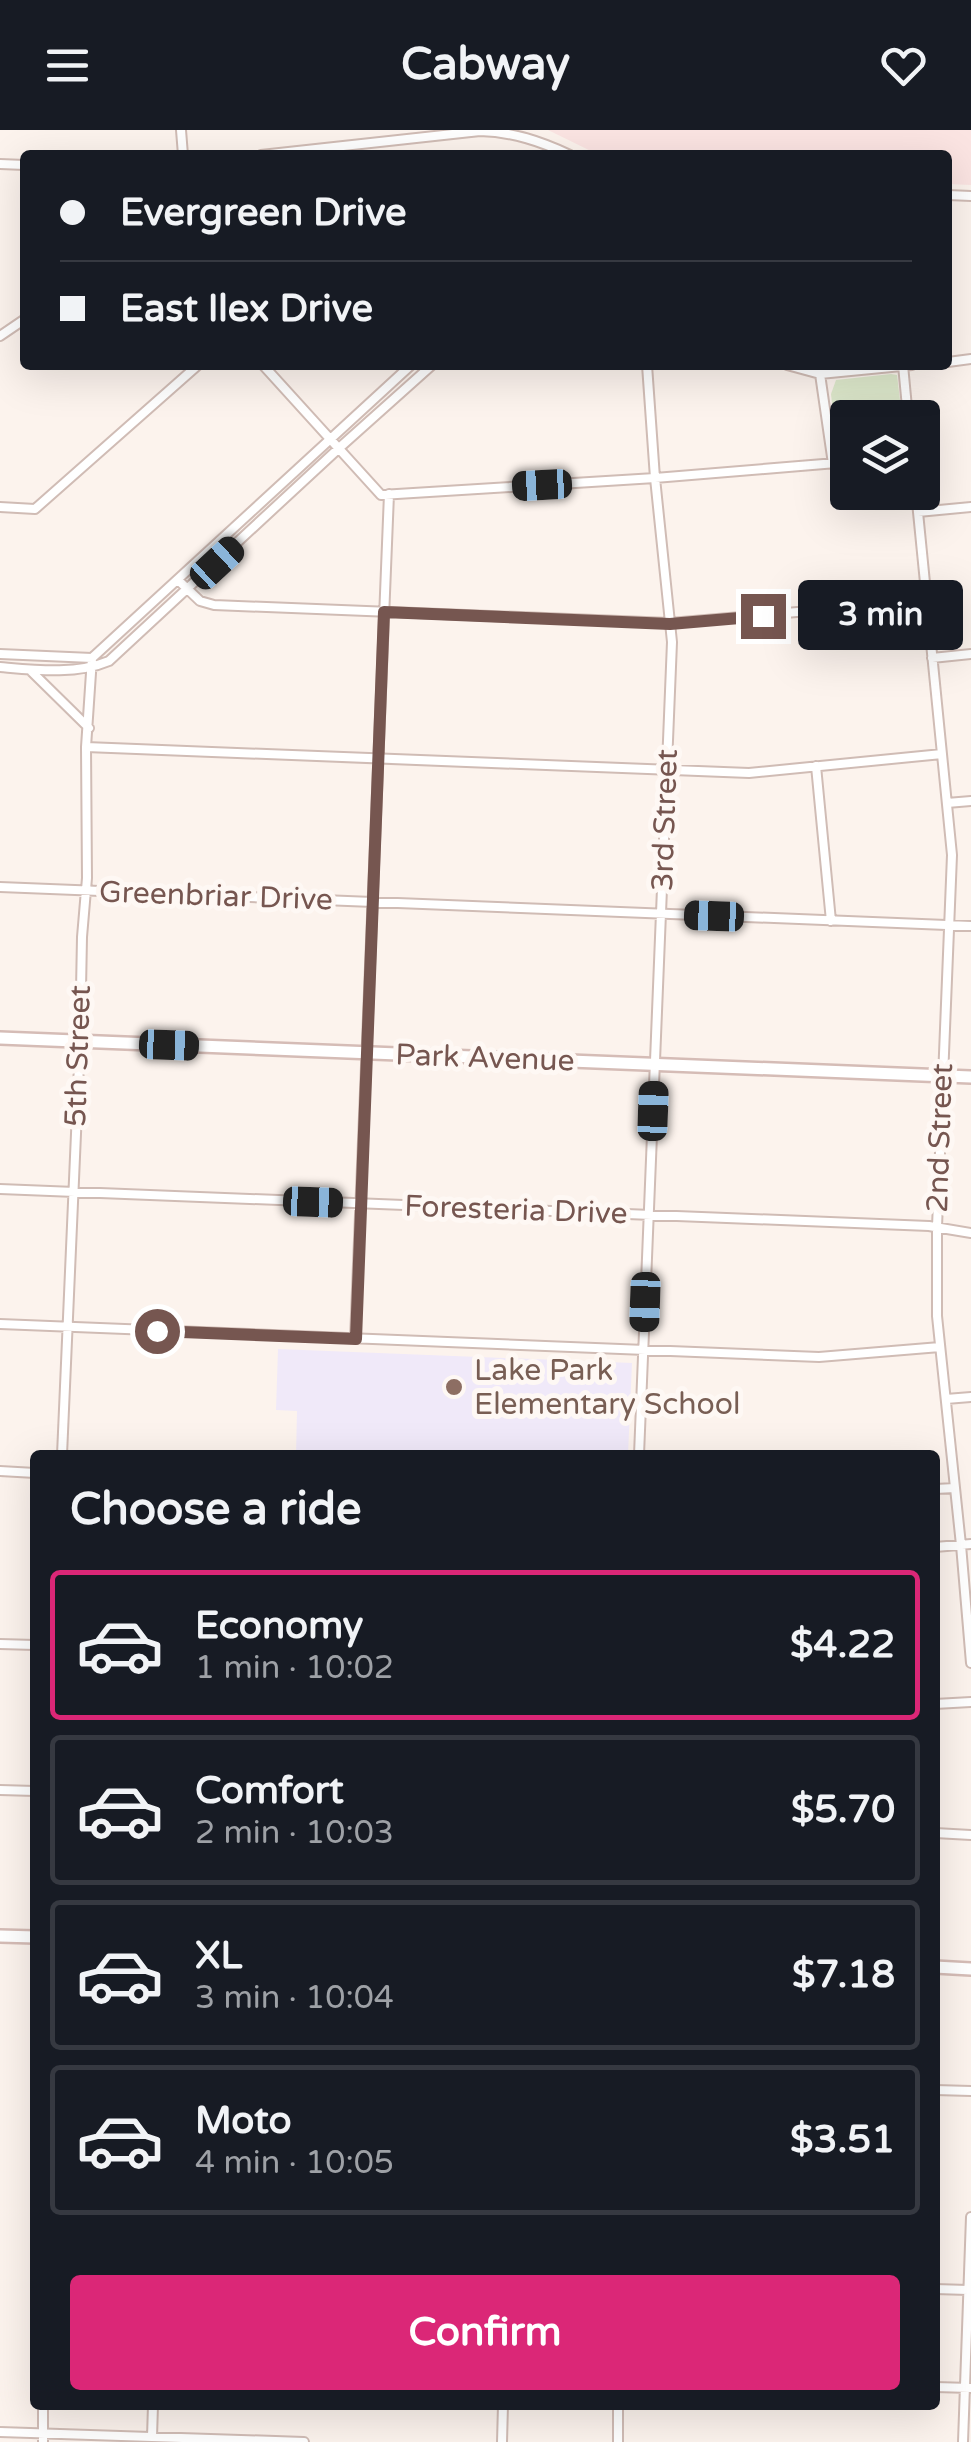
<!DOCTYPE html>
<meta charset="utf-8">
<style>
body{margin:0;font-family:"Varela Round",sans-serif;background:#242831;color:#f1f3f6;height:100vh;display:flex;flex-direction:column;font-size:38px;white-space:nowrap}
*{box-sizing:border-box;margin:0}
p{font-size:32px;color:#9ea1a6}
.icon{flex:none;width:55px;height:55px;fill:none;stroke:currentColor;stroke-width:2;stroke-linecap:round;stroke-linejoin:round}
.map{position:relative;flex:1;overflow:hidden}
.drawer{position:absolute;left:30px;top:1320px;width:910px;height:960px;display:flex;flex-direction:column;background:#171b24;border-radius:10px;box-shadow:0 10px 40px #0002}
.drawer>*{flex:none}
.guide{position:absolute;left:20px;top:20px;width:932px;height:220px;border-radius:10px;box-shadow:0 10px 40px #0002;display:grid;align-content:center;height:220px;padding:0 40px;background:#171b24}
.buttons{position:absolute;left:830px;top:270px;display:grid;gap:20px}
.buttons a{display:grid;place-items:center;width:110px;height:110px;border-radius:10px;background:#171b24;box-shadow:0 10px 40px #0002;font-size:50px}
.end{position:absolute;width:45px;height:45px;margin:-22px;border:12px solid #765650;background:#fff;box-shadow:0 0 0 5px #fff}
.from{border-radius:50%}
.bubble{position:absolute;height:70px;border-radius:10px;background:#171b24;box-shadow:0 10px 40px #0002;font-size:32px;font-weight:800;line-height:70px;text-align:center}
.car{position:absolute;width:30px;height:60px;margin:-30px -15px;border-radius:12px;box-shadow:0 0 8px 2px #0007;background:linear-gradient(#222 24%,#8ab4d8 0 40%,#222 0 76%,#8ab4d8 0 86%,#222 0)}
.guide b{display:flex;align-items:center;gap:35px;height:95px;font-size:38px}
.guide b+b{border-top:2px solid #363941}
.guide i{width:25px;height:25px;background:#f1f3f6}
ul{padding:0;list-style:none}
li{display:flex;align-items:center;gap:30px;height:150px;margin:0 20px 15px;padding:0 20px;border:5px solid #363941;border-radius:10px}
li div{flex:1}
li b{display:block;font-size:38px}
li em{font-style:normal;font-weight:800}
li.on{border-color:#db2777}
li>.icon{width:90px;height:90px;stroke-width:1.5}
h2{padding:0 40px;font-size:45px;line-height:120px}
.action{display:flex;gap:20px;margin-top:auto;padding:20px 40px}
.action a{flex:1;height:115px;border-radius:10px;background:#db2777;color:#fff;font-size:40px;font-weight:800;line-height:115px;text-align:center}
header{display:flex;justify-content:space-between;align-items:center;height:130px;padding:0 40px;background:#171b24;font-size:45px;font-weight:800}
.map>svg:first-child{display:block}
.commercial{fill:#fbe4e2}
.education{fill:#f0e9f9}
.green{fill:#dee9cc}
.lines{fill:none;stroke-linecap:round;stroke-linejoin:round}
.street-casing{stroke:#d0bcb5;stroke-width:12}
.secondary-casing{stroke:#d5bcb6;stroke-width:16}
.street{stroke:#fff;stroke-width:8}
.secondary{stroke:#fff;stroke-width:11}
.route{stroke:#765650;stroke-width:12}
.education-dot{fill:#8d6e63;stroke:#fef8f4;stroke-width:4}
.labels{text-anchor:middle;dominant-baseline:central;stroke-width:10;stroke-linejoin:round;paint-order:stroke}
.street-label{font-size:30px;fill:#765650;stroke:#fef8f4}
.education-label{font-size:30px;fill:#785e54;stroke:#fef8f4;text-anchor:start}
</style>
<header><svg class="icon" aria-label="menu" viewBox="0 0 24 24"><path d="M4 6h16M4 12h16M4 18h16"/></svg>Cabway<svg class="icon" aria-label="heart" viewBox="0 0 24 24"><path d="M12 20l-8-8c-3-5 5-10 8-4 3-6 11-1 8 4z"/></svg></header>
<div class="map">
<svg width="971" height="2312" viewBox="0 0 971 2312">
<rect width="100%" height="100%" fill="#fcf3ed"/>
<path class="commercial" d="M548 0H971V55L948 54V25H599Z"/>
<path class="education" d="M278 1219 632 1233 628 1325H296L297 1281 276 1280Z"/>
<path class="green" d="M891 244 897 245 902 287 848 288 847 326H845L837 320 831 264 836 250Z"/>
<g class="lines">
<g class="street-casing">
<path id="street" d="M181 0 183 25
M261 25 480 1C513 2 540 11 570 25
M0 34 25 35
M948 65 971 66
M0 206 25 189
M948 232 971 229
M263 235 381 365 655 348 848 332
M787 235 820 244 912 235
M903 235 908 288
M820 244 833 334
M916 362 952 725 937 1097V1186L961 1415 971 1533
M0 377 35 379 198 235
M918 382 971 377
M178 450 200 471 214 475 670 493 926 471
M0 524 92 528 411 235
M932 528 971 524
M0 537C35 540 76 545 109 531L338 319 432 235
M30 540 89 598
M86 617 749 643 942 624
M816 636 831 791
M947 673 971 671
M0 757 971 796
M0 1059 929 1096 971 1103
M0 1194 819 1227 940 1217
M355 1209 389 364
M946 1269 971 1267
M62 1325 80 912 82 807 87 748 86 617 92 528
M639 1325 672 512 655 348 647 235
M0 1341 35 1343
M935 1359 955 1358
M935 1417 971 1414
M0 1514 35 1515
M935 1574 971 1572
M0 1660 35 1661
M935 1703 971 1705
M935 1960 971 1961
M935 2159 968 2160
M935 2257 971 2258
M0 2302 304 2312
M152 2307 153 2275
M43 2312V2275
M502 2312 503 2275
M618 2312V2275
M963 2312 971 2087"/>
</g>
<g class="secondary-casing">
<path id="secondary" d="M0 908 971 947
M0 1806 35 1807
M935 1837 971 1839"/>
</g>
<use href="#street" class="street"/>
<use href="#secondary" class="secondary"/>
</g>
<g class="lines">
<path class="route" d="M157 1201 356 1209 384 482 670 494 763 486"/>
</g>
<circle class="education-dot" cx="454" cy="1257" r="10"/>
<g class="labels">
<g class="street-label">
<text transform="translate(665 690) rotate(-88)">3rd Street</text>
<text transform="translate(216 766) rotate(2)">Greenbriar Drive</text>
<text transform="translate(78 926) rotate(-88)">5th Street</text>
<text transform="translate(485 928) rotate(2)">Park Avenue</text>
<text transform="translate(940 1008) rotate(-88)">2nd Street</text>
<text transform="translate(516 1080) rotate(2)">Foresteria Drive</text>
</g>
<g class="education-label">
<text x="474" y="1240">Lake Park<tspan x="474" dy="34">Elementary School</tspan></text>
</g>
</g>
</svg>
<div class="buttons">
<a><svg class="icon" aria-label="layers" viewBox="0 0 24 24"><path d="M12 4l9 5-9 5-9-5zM3 14l9 5 9-5"/></svg></a>
</div>
<i class="end from" style="left:157px;top:1201px"></i>
<i class="end" style="left:763px;top:486px"></i>
<div class="bubble" style="left:798px;top:450px;width:165px">3 min</div>
<i class="car" style="left:542px;top:355px;rotate:267deg"></i>
<i class="car" style="left:217px;top:433px;rotate:47deg"></i>
<i class="car" style="left:714px;top:786px;rotate:272deg"></i>
<i class="car" style="left:169px;top:915px;rotate:92deg"></i>
<i class="car" style="left:653px;top:981px;rotate:2deg"></i>
<i class="car" style="left:313px;top:1072px;rotate:92deg"></i>
<i class="car" style="left:645px;top:1172px;rotate:182deg"></i>
<div class="guide">
<b><i class="from"></i>Evergreen Drive</b>
<b><i></i>East Ilex Drive</b>
</div>
<section class="drawer">
<h2>Choose a ride</h2>
<ul>
<li class="on"><svg class="icon" aria-label="car" viewBox="0 0 24 24"><path d="M5 17H2v-5l4-1 3-4h7l3 4 3 1v5h-3M9 17h6M6 11h13"/><circle cx="7" cy="17" r="2"/><circle cx="17" cy="17" r="2"/></svg><div><b>Economy</b><p>1 min · 10:02</p></div><em>$4.22</em></li>
<li><svg class="icon" aria-label="car" viewBox="0 0 24 24"><path d="M5 17H2v-5l4-1 3-4h7l3 4 3 1v5h-3M9 17h6M6 11h13"/><circle cx="7" cy="17" r="2"/><circle cx="17" cy="17" r="2"/></svg><div><b>Comfort</b><p>2 min · 10:03</p></div><em>$5.70</em></li>
<li><svg class="icon" aria-label="car" viewBox="0 0 24 24"><path d="M5 17H2v-5l4-1 3-4h7l3 4 3 1v5h-3M9 17h6M6 11h13"/><circle cx="7" cy="17" r="2"/><circle cx="17" cy="17" r="2"/></svg><div><b>XL</b><p>3 min · 10:04</p></div><em>$7.18</em></li>
<li><svg class="icon" aria-label="car" viewBox="0 0 24 24"><path d="M5 17H2v-5l4-1 3-4h7l3 4 3 1v5h-3M9 17h6M6 11h13"/><circle cx="7" cy="17" r="2"/><circle cx="17" cy="17" r="2"/></svg><div><b>Moto</b><p>4 min · 10:05</p></div><em>$3.51</em></li>
</ul>
<div class="action"><a>Confirm</a></div>
</section>
</div>
